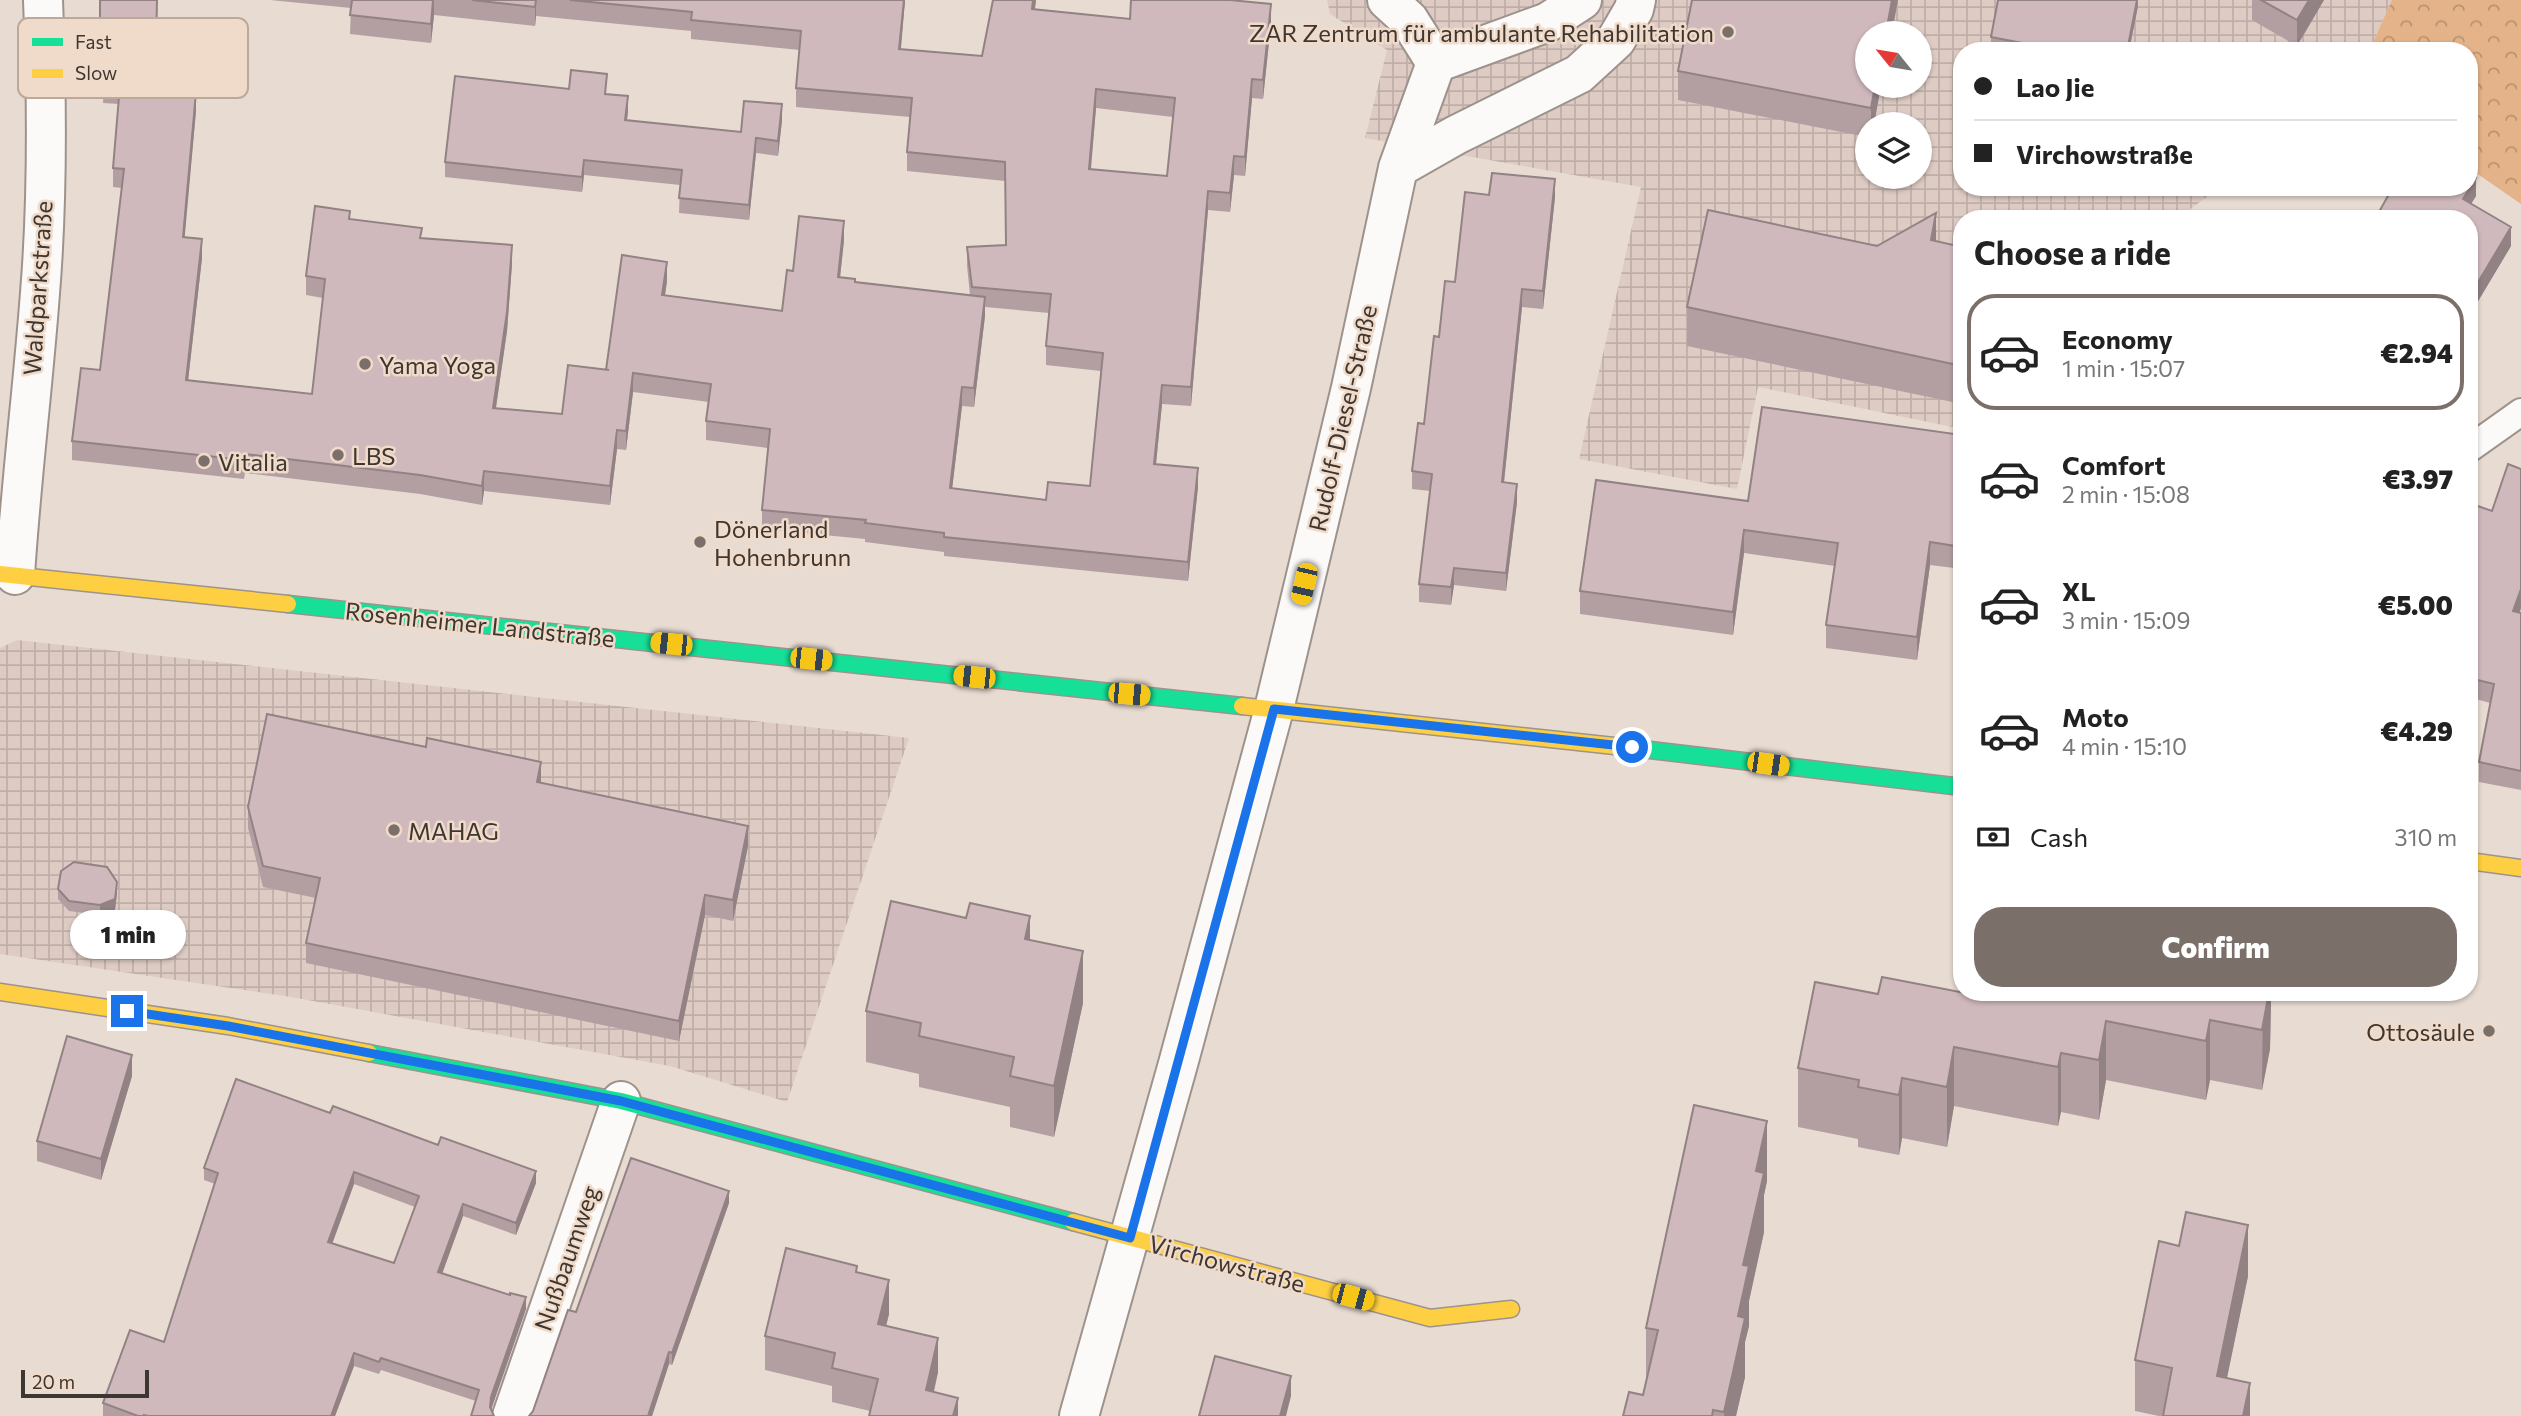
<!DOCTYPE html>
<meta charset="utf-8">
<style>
body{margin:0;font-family:Commissioner,sans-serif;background:#f6f6f6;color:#222;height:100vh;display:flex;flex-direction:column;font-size:26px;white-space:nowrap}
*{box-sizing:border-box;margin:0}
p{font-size:23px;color:#767676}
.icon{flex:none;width:38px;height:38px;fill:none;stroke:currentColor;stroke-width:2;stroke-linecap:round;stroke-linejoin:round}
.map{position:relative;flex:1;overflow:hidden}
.drawer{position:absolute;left:1953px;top:210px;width:525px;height:791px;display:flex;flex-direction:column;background:#fff;border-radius:28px;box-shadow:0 2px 5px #0004}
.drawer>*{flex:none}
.banner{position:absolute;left:1953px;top:42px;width:525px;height:154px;border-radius:28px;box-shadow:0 2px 5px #0004;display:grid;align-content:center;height:154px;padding:0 21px;background:#fff}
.needle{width:46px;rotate:300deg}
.controls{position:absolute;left:1855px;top:21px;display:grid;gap:14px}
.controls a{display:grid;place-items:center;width:77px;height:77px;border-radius:50%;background:#fff;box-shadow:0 2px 5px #0004;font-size:35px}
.scale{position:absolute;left:21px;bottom:18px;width:128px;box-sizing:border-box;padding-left:7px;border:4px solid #3e3630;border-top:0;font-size:19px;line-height:24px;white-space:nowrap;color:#3e3630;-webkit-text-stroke:5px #f0dbca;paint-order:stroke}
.end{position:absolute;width:32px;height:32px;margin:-16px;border:9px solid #1a73e8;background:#fff;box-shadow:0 0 0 4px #fff}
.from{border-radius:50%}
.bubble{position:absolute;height:49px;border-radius:24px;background:#fff;box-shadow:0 2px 5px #0004;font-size:23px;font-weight:800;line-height:49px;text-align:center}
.car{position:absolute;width:21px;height:42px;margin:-21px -10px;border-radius:9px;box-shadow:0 0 5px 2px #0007;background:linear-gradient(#f5c518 24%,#345 0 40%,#f5c518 0 76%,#345 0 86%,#f5c518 0)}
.banner b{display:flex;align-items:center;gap:24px;height:66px;font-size:26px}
.banner b+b{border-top:2px solid #e0e0e0}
.banner i{width:18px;height:18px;background:#222}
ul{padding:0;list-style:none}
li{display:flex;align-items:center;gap:21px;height:116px;margin:0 14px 10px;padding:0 7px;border:4px solid transparent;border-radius:28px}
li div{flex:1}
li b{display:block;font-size:26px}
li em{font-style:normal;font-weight:800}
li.active{border-color:#7a7069}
li>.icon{width:63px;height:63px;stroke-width:1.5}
h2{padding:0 21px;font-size:32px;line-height:84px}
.pay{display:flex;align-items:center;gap:18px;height:77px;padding:0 21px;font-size:26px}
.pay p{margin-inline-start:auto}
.cta{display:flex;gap:14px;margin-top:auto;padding:14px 21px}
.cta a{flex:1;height:80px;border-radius:28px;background:#7a7069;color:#fff;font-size:28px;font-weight:800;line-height:80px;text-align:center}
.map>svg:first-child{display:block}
.industrial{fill:url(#industrial-grid);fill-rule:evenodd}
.forest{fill:url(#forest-crowns)}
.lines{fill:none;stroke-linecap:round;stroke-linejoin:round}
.lane-casing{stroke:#9d938c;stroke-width:30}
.street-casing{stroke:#9d938c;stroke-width:42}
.fast-casing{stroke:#9d938c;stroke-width:19}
.slow-casing{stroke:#9d938c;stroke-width:19}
.lane{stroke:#fcfaf8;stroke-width:26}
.street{stroke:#fcfaf8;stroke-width:38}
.fast{stroke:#16e098;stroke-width:16}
.slow{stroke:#ffcf43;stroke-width:16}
.wall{fill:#b39fa2;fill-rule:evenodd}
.shaded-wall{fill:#928284}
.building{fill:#d0b9bc;stroke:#928284;stroke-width:2;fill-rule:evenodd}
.route{stroke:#1a73e8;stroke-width:9}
.poi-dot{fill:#7a7069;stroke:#f0dbca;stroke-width:2.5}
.labels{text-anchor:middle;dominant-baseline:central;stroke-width:5;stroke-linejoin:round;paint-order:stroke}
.poi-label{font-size:24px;fill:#3e3630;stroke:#f0dbca;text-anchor:start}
.street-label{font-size:24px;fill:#3e3630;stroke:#f0dbca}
.key{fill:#f0dbca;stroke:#bbaa9c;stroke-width:2}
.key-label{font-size:19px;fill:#3e3630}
</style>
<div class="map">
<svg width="2521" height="1416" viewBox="0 0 2521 1416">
<defs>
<pattern id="industrial-grid" width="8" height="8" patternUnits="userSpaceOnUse" patternTransform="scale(1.75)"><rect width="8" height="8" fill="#decbc4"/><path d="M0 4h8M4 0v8" fill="none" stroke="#c0afa9"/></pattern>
<pattern id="forest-crowns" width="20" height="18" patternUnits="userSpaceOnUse" patternTransform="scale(1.75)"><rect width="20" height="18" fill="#e4b389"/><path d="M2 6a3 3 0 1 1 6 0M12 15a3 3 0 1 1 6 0" fill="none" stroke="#ba9270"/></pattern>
</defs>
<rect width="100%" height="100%" fill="#e8dcd2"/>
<path class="industrial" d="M1327 0H2392L2369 51H1962V187H2220L2177 219H1962V429L1758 387 1737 489 1579 459 1641 187 1365 138 1387 50 1330 14ZM1867 33H1920V86H1867ZM1867 124H1920V177H1867Z
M17 640 909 738 787 1102 670 1066 291 997 0 954V648Z"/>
<path class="forest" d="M2392 0H2521V204L2469 168V51H2369Z"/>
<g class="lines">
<g class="lane-casing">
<path id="lane" d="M2469 449 2521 412"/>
</g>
<g class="street-casing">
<path id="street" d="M1387 0 1409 20 1436 63
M1436 63 1548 22 1582 0
M1398 168 1456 135 1579 74 1616 40 1634 9 1636 0
M15 575C21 481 33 387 40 293 48 196 47 98 43 0
M512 1416 621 1101
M1079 1416 1178 1064 1274 709 1351 388 1398 168 1436 63"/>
</g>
<g class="fast-casing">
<path id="fast" d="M288 604 1242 706
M1633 748 1962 787
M369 1053 621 1101 1073 1222"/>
</g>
<g class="slow-casing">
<path id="slow" d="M0 574 288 604
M1242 706 1633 748
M2469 861 2521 868
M0 992 228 1026 369 1053
M1073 1222 1430 1318 1511 1309"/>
</g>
<use href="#lane" class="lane"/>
<use href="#street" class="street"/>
<use href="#fast" class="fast"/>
<use href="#slow" class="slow"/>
</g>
<path class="wall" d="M100 0 157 48 193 71 192 91 196 111 184 237 202 258 188 380 312 394 323 298 306 295V276L350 219 512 264 507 331 496 408 562 414 606 370 667 281 665 295 782 311 793 271 844 240 840 277 855 282 970 295 967 266V247L1006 245 1005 181 907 171V152L910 117 796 107V88L800 50 691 39V31L536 16 535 26 434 15 431 43 350 34 351 8 270 0H905L901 49 982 56 993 0H1036L1035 9 1130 19 1271 23 1263 99 1252 98 1245 176 1234 175 1230 212 1208 210 1191 406 1162 404 1156 464 1198 487 1188 581 944 556V552L865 542V539L762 529V510L768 448 706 440V421L709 402 633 392 626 450 617 449 610 505 484 491 482 505 420 494 245 473 244 479 72 460V441L100 370 122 188 113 187V168L119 104 103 103 105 66H100ZM1096 108 1173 117 1167 176 1091 169ZM985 307 1049 313 1046 346V365L1101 371 1090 486 1046 500 952 488 962 406 974 407 985 316Z
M2138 0V6L2129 51H2006L1991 48V37Z
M2252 0H2324L2297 46 2252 20Z
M1678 71 1881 86 1874 124H1867V137L1678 100Z
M607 94 628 111 627 120 741 132 782 120 778 156 756 153 749 220 679 213 680 185 584 175 582 192 445 177V162Z
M2476 196 2471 204 2511 246 2471 313 2469 311V219H2375Z
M1555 197 1543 309 1522 307 1504 483 1517 502 1506 591 1454 585 1451 605 1419 602V584L1430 491 1412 489V471L1424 424 1439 337 1455 282Z
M1936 241 1962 247V404L1687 346V307L1877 246Z
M1962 435V569L1930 565 1917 660 1826 648V625L1835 566 1744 553 1733 635 1580 614V591L1748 501Z
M2521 469V608L2520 612 2521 613V790L2479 782V762L2490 703 2469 697V503L2492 511Z
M541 782 748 846 733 921 705 915 679 1041 306 963V943L316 898 263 887 248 828V807Z
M58 889 117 893 115 910 100 915 69 911 58 899Z
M1030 940 1083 1003 1054 1137 1010 1127V1107L919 1087V1074L866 1062V1011Z
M2271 992 2270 1049 2262 1090 2210 1080 2206 1100 2106 1080 2099 1120 2061 1112 2058 1126 1954 1106 1947 1147 1902 1138 1899 1155 1858 1147V1139L1798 1127V1068L1878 994Z
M132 1076 101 1180 37 1161V1141Z
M330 1113 536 1183 516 1235 463 1216 442 1274 526 1309 491 1409 476 1401 381 1370 379 1374 354 1366 335 1416H103V1403L164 1342 215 1184 204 1180V1168ZM354 1184 415 1207 394 1263 332 1244Z
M1767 1181 1764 1195V1232L1749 1301V1326L1745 1342V1377L1736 1416H1623L1643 1395 1646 1381V1328Z
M729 1203 672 1365 669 1364 652 1416H529L533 1411 576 1312Z
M857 1272 889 1314 886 1326 938 1372 934 1392 958 1416 870 1411 832 1402V1386L765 1370V1336Z
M2248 1276 2227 1378 2250 1416H2159L2135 1411V1360Z"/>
<path class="shaded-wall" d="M434 0V15L431 43V24Z
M536 0V16L535 26V7Z
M904 0H905L899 68V49Z
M1033 0H1036L1032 28V9Z
M1892 0H1898L1892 33H1886Z
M2137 0 2138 6 2129 51H2127Z
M2309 0H2324L2297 46V20Z
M1271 4V23L1263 99V80Z
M193 52V71L190 110V91Z
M1252 79V98L1245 176V157Z
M1875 86H1881L1874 124H1871V108Z
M1096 89V108L1089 188V169Z
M196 92V111L183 256V237Z
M628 96V111L625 135V120Z
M782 104V120L778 156V141Z
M756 138V153L749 220V205Z
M1234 156V175L1230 212V193Z
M584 160V175L582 192V177Z
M2476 178V196L2463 217V199Z
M1555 179V197L1543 309V291Z
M1208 191V210L1191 406V387Z
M1936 213V251L1931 240Z
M844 221V240L838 296V277Z
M2511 227V246L2471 313V294Z
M202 239V258L186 399V380Z
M512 245V264L507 331 493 427V408Z
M667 262V281L662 314V295Z
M1522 289V307L1502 500V482Z
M985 297V316L974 407V388Z
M633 373V392L626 450V431Z
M1162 385V404L1154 483V464Z
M962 387V406L950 507V488Z
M617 430V449L610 505V486Z
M1198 468V487L1188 581V562Z
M484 471V491L482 505V486Z
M1517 484V502L1506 591V573Z
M1744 530V553L1733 635V612Z
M1930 542V565L1917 660V637Z
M1454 568V585L1451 605V587Z
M2521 589V608L2513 631V611Z
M541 762V783L537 782Z
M748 826V846L733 921V900Z
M117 882V893L115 910 100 915V905Z
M705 895V915L679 1041V1021Z
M1030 916V967L1025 939Z
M1083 951V1003L1054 1137V1086Z
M2263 992H2271V1006L2270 1049 2262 1090Z
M2210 1020V1080L2206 1100V1041Z
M2106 1021V1080L2099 1120V1060Z
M1954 1047V1106L1947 1147V1087Z
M2061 1053V1112L2058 1126V1067Z
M132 1055V1076L101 1180V1159Z
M1902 1078V1138L1899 1155V1095Z
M1767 1121V1181L1764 1195V1232L1749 1301V1326L1745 1342V1377L1736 1416H1724L1756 1171Z
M536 1171V1183L516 1235V1223Z
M354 1172V1184L328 1255V1242Z
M729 1191V1203L672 1365V1353Z
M463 1204V1216L438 1285V1272Z
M2248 1225V1276L2219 1416 2217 1376Z
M889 1280V1314L878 1358V1324Z
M526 1297V1309L491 1410 490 1416 491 1397Z
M938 1338V1372L928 1416 926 1390Z
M669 1352V1364L652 1416H648Z
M354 1353V1366L335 1416H331Z
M1291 1376V1396L1286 1416H1280Z
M2250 1383V1416H2243Z
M958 1398V1416H953Z"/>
<path class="building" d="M100 0H157L156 48 193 52 190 91 196 92 183 237 202 239 186 380 312 394 325 279 306 276 315 206 350 211 349 219 422 228 420 238 512 245 507 312 493 408 562 414 568 365 609 370H606L622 255 667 262 662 295 782 311 787 270 793 271 799 216 844 221 838 277 855 279V282L985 297 974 388 962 387 950 488 1046 500 1048 482 1090 486 1103 353 1046 346 1051 294 972 287 967 247 1006 245 1005 162 907 152 912 98 796 88 801 31 691 20 692 12 570 0H904L899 49 982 56 993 0H1033L1032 9 1130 19 1131 0H1230L1271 4 1263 80 1252 79 1245 157 1234 156 1230 193 1208 191 1191 387 1162 385 1154 464 1198 468 1188 562 944 537V533L865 523 866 520 762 510 770 429 706 421 711 384 633 373 626 431 617 430 610 486 484 471 482 486 420 475 245 454 244 460 72 441 81 368 100 370 124 169 113 168 120 85 103 84 106 47H100ZM1096 89 1175 98 1167 176 1089 169Z
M352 0H433L431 24 350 15Z
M472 0H536L535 7Z
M1692 0H1892L1886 33H1867V86H1875L1871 108 1678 71Z
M1998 0H2137L2127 51H2063L1991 37Z
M2261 0H2309L2297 20Z
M571 70 607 74 605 94 628 96 625 120 741 132 744 101 782 104 778 141 756 138 749 205 679 198 682 170 584 160 582 177 445 162 455 76 569 89Z
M1492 173 1555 179 1543 291 1522 289 1502 482 1517 484 1506 573 1454 568 1451 587 1419 584 1432 474 1412 471 1418 423 1424 424 1434 336 1439 337 1445 281 1455 282 1465 192 1489 195Z
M2469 174 2476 178 2463 199 2511 227 2471 294 2469 293V219H2375L2393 187H2469Z
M1708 210 1877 246 1936 213 1931 240 1962 247V366L1687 307Z
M2361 214 2369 219H2358Z
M1762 407 1962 435V547L1930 542 1917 637 1826 625 1838 543 1744 530 1733 612 1580 591 1596 480 1748 501Z
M2508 464 2521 469V589L2513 611 2521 613V771L2479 762 2494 684 2469 678V503L2492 511Z
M267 714 426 747 427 738 541 762 537 782 748 826 733 900 705 895 679 1021 306 943 320 878 263 866 248 807Z
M74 862 107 867 117 882 115 899 100 905 69 901 58 889 61 871Z
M891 901 966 918 970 903 1030 916 1025 939 1083 951 1054 1086 1010 1076 1014 1057 919 1036 921 1023 866 1011Z
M1882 977 1965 993 2269 992 2262 1030 2210 1020 2206 1041 2106 1021 2099 1060 2061 1053 2058 1067 1954 1047 1947 1087 1902 1078 1899 1095 1858 1087 1859 1080 1798 1068 1815 982 1878 994Z
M67 1036 132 1055 101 1159 37 1141Z
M236 1079 330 1113 333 1106 438 1145 441 1137 536 1171 516 1223 463 1204 438 1272 510 1295V1293L526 1297 491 1397 490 1407 494 1416H471L479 1390 381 1358 379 1362 354 1353 331 1416H148L144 1415V1416H138L103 1403 130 1330 164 1342 218 1173 204 1168ZM354 1172 419 1196 394 1263 328 1242Z
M1694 1105 1767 1121 1756 1171 1764 1173 1743 1265 1749 1266 1738 1316 1745 1318 1724 1412 1713 1410 1712 1416H1623L1629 1392 1643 1395 1658 1330 1646 1328Z
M631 1158 729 1191 672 1353 669 1352 648 1416H529L533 1411 568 1310 576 1312Z
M2186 1212 2248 1225 2217 1376 2250 1383 2243 1416H2163L2172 1368 2135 1360 2159 1241 2179 1246Z
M786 1248 857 1266 856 1272 889 1280 878 1324 938 1338 926 1390 958 1398 953 1416H869L878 1379 832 1368 835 1353 765 1336Z
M1215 1356 1291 1376 1280 1416H1199Z"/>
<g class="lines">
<path class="route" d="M127 1011 228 1026 621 1101 1130 1238 1274 709 1632 747"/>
</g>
<g class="poi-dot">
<circle cx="1728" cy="32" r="7"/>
<circle cx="365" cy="364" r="7"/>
<circle cx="338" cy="455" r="7"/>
<circle cx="204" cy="461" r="7"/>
<circle cx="700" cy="542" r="7"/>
<circle cx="394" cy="830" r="7"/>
<circle cx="2489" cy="1031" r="7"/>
</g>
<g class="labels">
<g class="poi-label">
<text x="1714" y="32" text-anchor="end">ZAR Zentrum für ambulante Rehabilitation</text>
<text x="379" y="364">Yama Yoga</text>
<text x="352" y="455">LBS</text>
<text x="218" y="461">Vitalia</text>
<text x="714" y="528">Dönerland<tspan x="714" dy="28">Hohenbrunn</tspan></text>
<text x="408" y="830">MAHAG</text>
<text x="2475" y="1031" text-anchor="end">Ottosäule</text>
</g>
<g class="street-label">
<text transform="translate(37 288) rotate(-86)">Waldparkstraße</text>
<text transform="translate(1342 418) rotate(-77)">Rudolf-Diesel-Straße</text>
<text transform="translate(480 624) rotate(6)">Rosenheimer Landstraße</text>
<text transform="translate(566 1258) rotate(-71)">Nußbaumweg</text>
<text transform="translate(1227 1263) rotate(15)">Virchowstraße</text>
</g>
</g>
<rect x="18" y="18" width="230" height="80" rx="10" class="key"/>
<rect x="32" y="38" width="31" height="8" fill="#16e098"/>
<rect x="32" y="69" width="31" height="9" fill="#ffcf43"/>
<g class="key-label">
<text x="75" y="49">Fast</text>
<text x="75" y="80">Slow</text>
</g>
</svg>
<div class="controls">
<a><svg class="needle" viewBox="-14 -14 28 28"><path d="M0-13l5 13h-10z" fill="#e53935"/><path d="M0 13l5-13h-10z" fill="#767676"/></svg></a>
<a><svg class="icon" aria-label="layers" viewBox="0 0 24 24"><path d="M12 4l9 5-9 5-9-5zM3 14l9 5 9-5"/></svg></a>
</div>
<div class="scale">20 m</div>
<i class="end from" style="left:1632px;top:747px"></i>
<i class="end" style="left:127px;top:1011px"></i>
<div class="bubble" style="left:70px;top:910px;width:116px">1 min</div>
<i class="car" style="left:1304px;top:584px;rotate:193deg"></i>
<i class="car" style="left:671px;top:644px;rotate:276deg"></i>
<i class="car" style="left:811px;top:659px;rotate:96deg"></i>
<i class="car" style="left:974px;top:677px;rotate:276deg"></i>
<i class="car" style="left:1129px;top:694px;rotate:95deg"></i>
<i class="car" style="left:1768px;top:764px;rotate:98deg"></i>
<i class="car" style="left:1353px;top:1297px;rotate:105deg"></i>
<div class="banner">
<b><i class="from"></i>Lao Jie</b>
<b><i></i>Virchowstraße</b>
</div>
<section class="drawer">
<h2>Choose a ride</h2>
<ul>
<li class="active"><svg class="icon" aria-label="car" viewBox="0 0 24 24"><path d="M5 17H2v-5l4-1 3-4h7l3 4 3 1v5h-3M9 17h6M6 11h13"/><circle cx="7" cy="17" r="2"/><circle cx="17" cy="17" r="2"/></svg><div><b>Economy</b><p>1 min · 15:07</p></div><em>€2.94</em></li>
<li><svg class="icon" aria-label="car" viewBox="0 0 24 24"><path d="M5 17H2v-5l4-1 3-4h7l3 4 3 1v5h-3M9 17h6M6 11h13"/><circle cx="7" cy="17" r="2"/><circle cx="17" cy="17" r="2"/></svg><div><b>Comfort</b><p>2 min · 15:08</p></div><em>€3.97</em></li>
<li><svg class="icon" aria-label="car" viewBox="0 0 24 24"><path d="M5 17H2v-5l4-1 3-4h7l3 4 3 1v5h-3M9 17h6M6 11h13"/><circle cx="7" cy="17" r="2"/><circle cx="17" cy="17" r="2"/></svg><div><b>XL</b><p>3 min · 15:09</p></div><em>€5.00</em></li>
<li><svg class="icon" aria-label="car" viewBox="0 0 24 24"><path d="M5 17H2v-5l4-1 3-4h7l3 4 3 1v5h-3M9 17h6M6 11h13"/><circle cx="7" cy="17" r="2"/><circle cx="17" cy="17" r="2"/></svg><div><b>Moto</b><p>4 min · 15:10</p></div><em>€4.29</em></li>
</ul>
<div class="pay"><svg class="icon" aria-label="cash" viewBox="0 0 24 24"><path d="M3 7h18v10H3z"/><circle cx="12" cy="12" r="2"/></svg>Cash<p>310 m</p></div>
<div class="cta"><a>Confirm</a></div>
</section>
</div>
